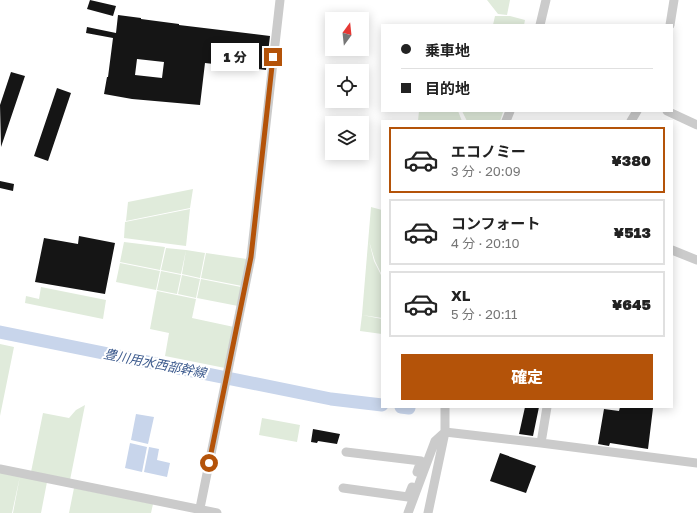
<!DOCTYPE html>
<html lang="ja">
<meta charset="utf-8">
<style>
body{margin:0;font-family:"Golos Text","Noto Sans JP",sans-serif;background:#f2f2f2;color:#222;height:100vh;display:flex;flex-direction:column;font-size:15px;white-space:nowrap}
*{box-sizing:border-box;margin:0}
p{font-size:13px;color:#767676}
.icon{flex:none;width:22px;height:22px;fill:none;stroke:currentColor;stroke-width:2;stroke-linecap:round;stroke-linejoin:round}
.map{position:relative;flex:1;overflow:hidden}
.details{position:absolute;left:381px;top:120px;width:292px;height:288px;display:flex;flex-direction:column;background:#fff;border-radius:0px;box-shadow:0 2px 10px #0003}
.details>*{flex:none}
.hud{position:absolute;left:381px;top:24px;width:292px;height:88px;border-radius:0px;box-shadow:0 2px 10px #0003;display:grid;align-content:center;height:88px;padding:0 20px;background:#fff}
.needle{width:26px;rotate:15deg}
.buttons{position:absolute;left:325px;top:12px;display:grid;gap:8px}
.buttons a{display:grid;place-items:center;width:44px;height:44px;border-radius:0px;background:#fff;box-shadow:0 2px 10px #0003;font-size:20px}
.end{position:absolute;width:18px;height:18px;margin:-9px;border:5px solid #b45309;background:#fff;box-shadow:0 0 0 2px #fff}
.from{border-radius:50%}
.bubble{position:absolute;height:28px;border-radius:0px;background:#fff;box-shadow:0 2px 10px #0003;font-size:13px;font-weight:800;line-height:28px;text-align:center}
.hud b{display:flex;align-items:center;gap:14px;height:38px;font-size:15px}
.hud b+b{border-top:1px solid #e0e0e0}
.hud i{width:10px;height:10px;background:#222}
ul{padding:7px 0 0;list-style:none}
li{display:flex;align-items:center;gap:12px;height:66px;margin:0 8px 6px;padding:0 12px;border:2px solid #e0e0e0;border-radius:0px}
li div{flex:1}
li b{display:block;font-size:15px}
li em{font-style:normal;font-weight:800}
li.selected{border-color:#b45309}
li>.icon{width:36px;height:36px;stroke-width:1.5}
.action{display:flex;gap:8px;margin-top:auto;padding:8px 20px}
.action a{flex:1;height:46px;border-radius:0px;background:#b45309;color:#fff;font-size:16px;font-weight:800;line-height:46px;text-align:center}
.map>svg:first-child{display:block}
.green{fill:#e0ebdb}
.water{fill:#c8d5eb}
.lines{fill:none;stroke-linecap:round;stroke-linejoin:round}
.river{stroke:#c8d5eb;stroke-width:13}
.building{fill:#151515;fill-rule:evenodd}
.minor{stroke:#cbcbcb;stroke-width:9}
.route{stroke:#b45309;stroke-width:5}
.labels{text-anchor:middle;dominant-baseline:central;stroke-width:4;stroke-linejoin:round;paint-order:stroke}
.water-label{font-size:13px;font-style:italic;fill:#3d5b8e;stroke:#fff}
</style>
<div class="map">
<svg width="697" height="513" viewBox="0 0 697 513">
<rect width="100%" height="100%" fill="#fff"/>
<path class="green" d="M487 0H510L507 15 498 14Z
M495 16H510L525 20 524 25H493Z
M419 111H458L462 121H418Z
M462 111H503V112L500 121H467Z
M193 189 190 208 126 221 128 202Z
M371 207 382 210V275L375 261 369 241 374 261 382 277V318L362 315Z
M190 209 186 246 124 238 125 222Z
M124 242 165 247 160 270 120 262Z
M166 248 186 250 181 274 161 270Z
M186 250 205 253 200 278 182 274Z
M206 253 247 259 242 286 201 278Z
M120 263 160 271 156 290 116 282Z
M161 271 181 275 177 294 157 290Z
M182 275 200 279 196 298 178 294Z
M201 279 241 287 238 306 197 298Z
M41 287 106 300 103 319 25 303 26 296 39 299Z
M157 291 196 299 192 318 234 327 225 368 165 356 169 333 150 329Z
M362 315 382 319V334L360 331Z
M0 344 14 347 0 416Z
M85 405 70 480 31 472 43 413 69 418 76 410Z
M262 418 300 425 297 442 259 435Z
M0 472 20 476 12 513H0Z
M20 476 47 482 41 513H13Z
M74 488 153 504 151 513H69Z"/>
<path class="water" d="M136 414 154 417 148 444 131 440Z
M130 443 147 447 142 472 125 468Z
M149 447 159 449 157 460 170 463 167 477 144 472Z"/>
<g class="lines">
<path class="river" d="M0 332 331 399 382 405
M401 407 409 408"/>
</g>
<path class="building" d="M90 0 116 6 113 16 87 9Z
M118 15 141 18V19L179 24V25L270 36 266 70 205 63 200 105 132 99 104 94 107 77H108L113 38 86 33 87 27 116 33ZM137 59 164 62 162 78 135 75Z
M11 72 25 76 1 147 0 105Z
M57 88 71 93 48 161 34 156Z
M0 181 14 184 13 191 0 188Z
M79 236 115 243 105 294 35 282 44 238 78 244Z
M525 407H539L533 436 519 434Z
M620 407 653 408 648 449 610 443 609 446 598 444 604 409 619 411Z
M313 429 340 434 337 444 318 441 317 443 311 442Z
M500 453 536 466 526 493 490 481Z"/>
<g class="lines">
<path class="minor" d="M540 25 546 0
M670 25 674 0
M667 111 697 125
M506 121 510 111
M631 121 637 111
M672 250 697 260
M541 443 547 407
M346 452 421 461 417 472
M0 469 217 513
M343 488 408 497 412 487
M199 513 251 257 280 0
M408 513 435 441 445 432 541 443 697 463
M428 513 445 432V407"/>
</g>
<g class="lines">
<path class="route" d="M209 463 251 257 273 57"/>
</g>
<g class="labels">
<g class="water-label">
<text transform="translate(155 363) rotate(11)">豊川用水西部幹線</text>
</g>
</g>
</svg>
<div class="buttons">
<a><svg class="needle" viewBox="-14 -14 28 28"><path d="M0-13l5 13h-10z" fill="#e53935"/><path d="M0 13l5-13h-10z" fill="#767676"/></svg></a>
<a><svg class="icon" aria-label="locate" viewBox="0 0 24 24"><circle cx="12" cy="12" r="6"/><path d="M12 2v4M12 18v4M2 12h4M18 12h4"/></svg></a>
<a><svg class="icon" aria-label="layers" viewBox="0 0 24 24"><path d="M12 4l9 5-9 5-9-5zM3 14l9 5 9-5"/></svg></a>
</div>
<i class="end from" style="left:209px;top:463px"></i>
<i class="end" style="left:273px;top:57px"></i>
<div class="bubble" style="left:211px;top:43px;width:48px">1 分</div>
<div class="hud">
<b><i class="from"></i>乗車地</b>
<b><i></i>目的地</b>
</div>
<section class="details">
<ul>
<li class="selected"><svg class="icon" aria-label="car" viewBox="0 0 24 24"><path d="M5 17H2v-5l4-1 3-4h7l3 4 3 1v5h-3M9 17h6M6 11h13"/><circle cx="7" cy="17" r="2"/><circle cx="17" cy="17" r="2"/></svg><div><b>エコノミー</b><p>3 分 · 20:09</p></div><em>¥380</em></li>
<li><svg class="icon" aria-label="car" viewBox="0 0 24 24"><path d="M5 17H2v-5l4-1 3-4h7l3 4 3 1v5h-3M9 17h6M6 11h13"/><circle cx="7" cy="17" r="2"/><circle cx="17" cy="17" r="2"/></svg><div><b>コンフォート</b><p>4 分 · 20:10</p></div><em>¥513</em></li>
<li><svg class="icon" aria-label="car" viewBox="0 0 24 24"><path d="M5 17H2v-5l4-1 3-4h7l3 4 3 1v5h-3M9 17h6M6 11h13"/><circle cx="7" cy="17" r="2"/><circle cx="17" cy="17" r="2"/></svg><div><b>XL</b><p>5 分 · 20:11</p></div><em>¥645</em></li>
</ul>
<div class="action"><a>確定</a></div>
</section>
</div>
